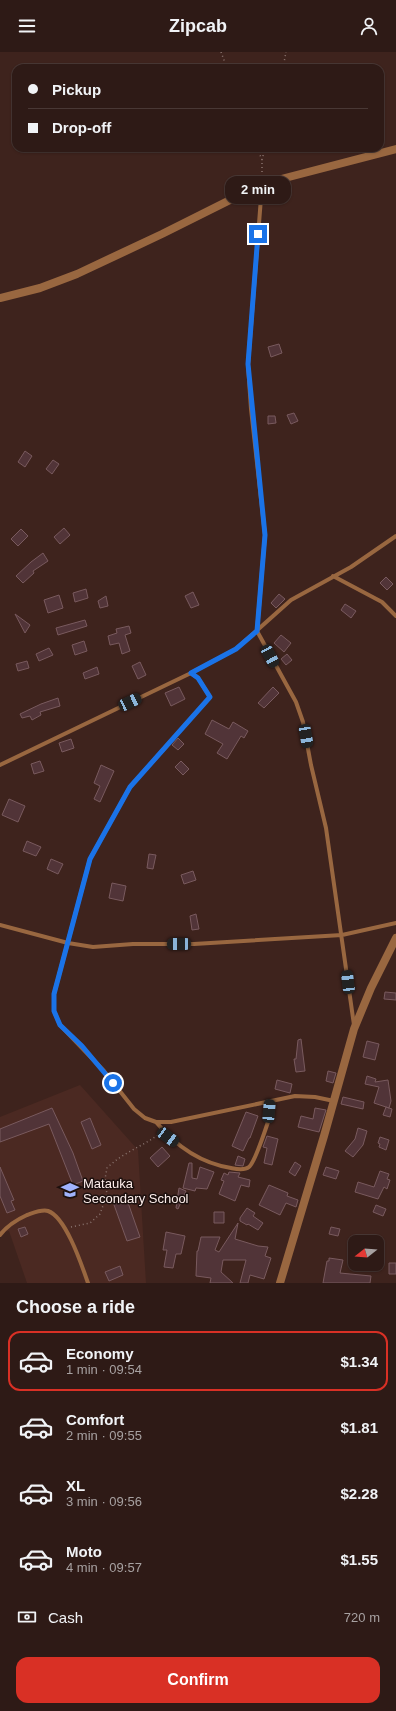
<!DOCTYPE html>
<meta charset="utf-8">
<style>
body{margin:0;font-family:Helvetica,sans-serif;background:#36231f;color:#f1f3f6;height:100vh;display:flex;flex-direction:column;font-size:15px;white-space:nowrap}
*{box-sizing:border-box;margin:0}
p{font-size:13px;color:#a7a1a1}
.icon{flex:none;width:22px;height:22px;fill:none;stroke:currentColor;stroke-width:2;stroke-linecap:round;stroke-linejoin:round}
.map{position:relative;height:1231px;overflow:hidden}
.sheet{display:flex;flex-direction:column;background:#2e1a16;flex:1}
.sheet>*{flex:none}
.banner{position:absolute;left:12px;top:12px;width:372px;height:88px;border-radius:12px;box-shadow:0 1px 3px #0004,0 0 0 1px #493835;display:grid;align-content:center;height:88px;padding:0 16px;background:#2e1a16}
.needle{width:26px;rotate:253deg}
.fabs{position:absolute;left:348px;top:1183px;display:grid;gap:8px}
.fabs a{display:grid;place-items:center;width:36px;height:36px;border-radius:8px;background:#2e1a16;box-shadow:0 1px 3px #0004,0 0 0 1px #493835;font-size:20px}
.end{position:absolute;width:18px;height:18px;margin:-9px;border:5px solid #1a73e8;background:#fff;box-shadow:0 0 0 2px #fff}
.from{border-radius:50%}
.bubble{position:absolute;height:28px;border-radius:12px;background:#2e1a16;box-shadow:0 1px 3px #0004,0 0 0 1px #493835;font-size:13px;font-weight:600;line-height:28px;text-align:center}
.car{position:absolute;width:12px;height:24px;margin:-12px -6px;border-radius:5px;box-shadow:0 0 3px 1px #0007;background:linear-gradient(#222 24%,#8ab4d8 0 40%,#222 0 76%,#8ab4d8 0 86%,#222 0)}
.banner b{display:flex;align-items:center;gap:14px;height:38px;font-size:15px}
.banner b+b{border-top:1px solid #493835}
.banner i{width:10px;height:10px;background:#f1f3f6}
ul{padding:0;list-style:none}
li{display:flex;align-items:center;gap:12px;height:60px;margin:0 8px 6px;padding:0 8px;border:2px solid transparent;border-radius:12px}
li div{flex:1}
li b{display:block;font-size:15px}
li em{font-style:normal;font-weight:600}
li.active{border-color:#d93025}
li>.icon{width:36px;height:36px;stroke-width:1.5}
h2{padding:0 16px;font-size:18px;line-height:48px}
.pay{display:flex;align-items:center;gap:10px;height:44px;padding:0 16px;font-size:15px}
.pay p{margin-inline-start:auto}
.button{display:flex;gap:8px;margin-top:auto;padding:8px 16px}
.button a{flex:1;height:46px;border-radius:12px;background:#d93025;color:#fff;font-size:16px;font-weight:600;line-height:46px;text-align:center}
header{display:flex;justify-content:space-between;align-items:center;height:52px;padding:0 16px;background:#2e1a16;font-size:18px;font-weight:600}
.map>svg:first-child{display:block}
.built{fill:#4b2922}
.building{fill:#513438;stroke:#795a5e}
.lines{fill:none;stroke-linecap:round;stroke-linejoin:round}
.path{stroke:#8a746f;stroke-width:1.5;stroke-dasharray:1 3;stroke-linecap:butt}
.service{stroke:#996740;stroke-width:4}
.minor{stroke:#996740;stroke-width:8}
.route{stroke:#1a73e8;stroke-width:5}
.labels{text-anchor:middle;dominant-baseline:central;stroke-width:3;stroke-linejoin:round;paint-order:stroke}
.poi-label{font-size:13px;fill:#feefec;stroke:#1c100e;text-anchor:start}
</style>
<header><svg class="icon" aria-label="menu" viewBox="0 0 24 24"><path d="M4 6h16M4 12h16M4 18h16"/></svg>Zipcab<svg class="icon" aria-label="person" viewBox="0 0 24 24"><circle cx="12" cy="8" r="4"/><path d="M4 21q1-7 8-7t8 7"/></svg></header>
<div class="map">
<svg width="396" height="1231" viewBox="0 0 396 1231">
<rect width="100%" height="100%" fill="#3e231d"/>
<path class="built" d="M80 1033 138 1098 146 1231H27L9 1179 0 1181V1065Z"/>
<path class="building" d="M279 292 282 301 271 305 268 295Z
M294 361 298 369 291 372 287 363Z
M268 364H275L276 371 268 372Z
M25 399 32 404 25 415 18 410Z
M53 408 59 412 52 422 46 417Z
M64 476 70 483 60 492 54 485Z
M21 477 28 484 18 494 11 487Z
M43 501 48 509 33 519 34 521 23 531 16 524 31 510Z
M386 525 393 532 387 538 380 531Z
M86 537 88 546 75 550 73 541Z
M193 540 199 553 191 556 185 544Z
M279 542 285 547 276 556 271 551Z
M59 543 63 556 48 561 44 548Z
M106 544 108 554 100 556 98 549Z
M345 552 356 559 351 566 341 558Z
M15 562 30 573 25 581Z
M85 568 87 574 58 583 56 576Z
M129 574 131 581 125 583 130 599 122 602 119 591 110 593 108 584 117 581 116 577Z
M281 583 291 591 284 600 274 591Z
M84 589 87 599 75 603 72 593Z
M49 596 53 603 39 609 36 602Z
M287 602 292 608 286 613 281 607Z
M27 609 29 616 18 619 16 612Z
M140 610 146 623 138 627 132 614Z
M97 615 99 622 85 627 83 621Z
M179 635 185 647 171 654 165 641Z
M273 635 279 641 264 656 258 651Z
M58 646 60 654 40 660 41 663 32 668 30 664 22 666 20 662 41 652Z
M212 668 229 677 233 670 248 679 244 686 241 684 227 707 217 701 223 692 205 682Z
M178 686 184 692 178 698 172 693Z
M71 687 74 696 62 700 59 691Z
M40 709 44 719 34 722 31 712Z
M181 709 189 717 183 723 175 715Z
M101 713 114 719 100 750 94 747 100 734 94 731Z
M9 747 25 754 18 770 2 763Z
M27 789 41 795 36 804 23 799Z
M149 802 156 803 153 817 147 816Z
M51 807 63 812 58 822 47 817Z
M193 819 196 828 184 832 181 823Z
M112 831 126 834 123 849 109 846Z
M196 862 199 877 192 878 190 864Z
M385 940 396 941V948L384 947Z
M301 987 305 1019 296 1020 294 1007H296L298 988Z
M367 989 379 992 375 1008 363 1005Z
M328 1019 336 1021 333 1031 326 1029Z
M367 1024 376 1027 375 1030 388 1028 391 1049 389 1056 374 1051 379 1035 365 1032Z
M277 1028 292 1032 290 1041 275 1037Z
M343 1045 364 1050 363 1057 341 1052Z
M386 1055 392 1057 390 1065 383 1063Z
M52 1056 73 1101 83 1129 73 1133 49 1072 0 1090V1077Z
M315 1056 326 1058 319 1080 298 1075 301 1064 313 1067Z
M246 1060 258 1064 250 1086H249L243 1099 232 1094Z
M90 1066 101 1093 92 1097 81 1070Z
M358 1076 367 1079 363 1093 353 1105 345 1099 355 1087Z
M267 1084 278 1087 272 1113 264 1111 267 1096 263 1095Z
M380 1085 389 1088 386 1098 379 1095 380 1092 378 1091Z
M162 1095 170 1104 158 1115 150 1106Z
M238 1104 245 1107 243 1114 235 1113Z
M295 1110 301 1114 295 1124 289 1120Z
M189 1111H192V1126L197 1127 200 1115 214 1120 207 1137 196 1136 195 1139 183 1136Z
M0 1115 14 1148 11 1149 15 1158 7 1161 0 1144Z
M326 1115 339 1119 336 1127 323 1123Z
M380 1119 389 1122 387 1127 390 1128 387 1137 384 1135 378 1147 355 1140 358 1130 374 1135Z
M229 1120 240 1121 238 1125 250 1128 249 1135 241 1133 235 1149 219 1142 224 1129 221 1128 224 1121 228 1123Z
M269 1133 288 1141 287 1144 298 1148 296 1155 286 1151 280 1163 259 1153Z
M179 1136 186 1139 178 1157 176 1156Z
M126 1145 140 1185 127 1189 113 1150Z
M376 1153 386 1157 383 1164 373 1160Z
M247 1156 255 1161 253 1164 263 1171 258 1178 248 1172 247 1173 240 1169V1166Z
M214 1160H224V1171H214Z
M238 1171 235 1187 258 1194 268 1195 265 1204 271 1206 264 1227 250 1223 248 1231H240L246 1208H223L221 1220 233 1231H210L211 1226 196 1224 197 1199H198L201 1185H220L215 1198 219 1200Z
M25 1175 28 1182 21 1185 18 1177Z
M331 1175 340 1177 338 1184 329 1182Z
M166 1180 185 1184 181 1202H176L173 1216 164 1215 167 1198H163Z
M329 1206 343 1208 340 1221 371 1224 370 1231H323L327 1209H329Z
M389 1211H396V1222H389Z
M120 1214 123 1223 109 1229 105 1220Z"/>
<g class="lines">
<path class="path" d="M221 0 227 16
M283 16 286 0
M257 96 262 108V124
M262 108 265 96
M71 1175 90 1171 100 1162 107 1143 105 1127 107 1116C122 1101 141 1095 158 1083"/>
<path class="service" d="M262 133 248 313 251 357 265 483 257 579 296 650 303 670 311 713 326 776 354 973
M333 524 382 550 396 564
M191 621 198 626 210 645 130 735 90 807 54 942V959L60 973 104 1019 134 1057 145 1066 156 1070H171L295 1044 315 1045 334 1049
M0 713 191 621 236 597 291 548 351 515 396 484
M0 873 68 891 93 895 133 892H194L342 883 396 871
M156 1070C175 1093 200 1111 231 1116 236 1117 244 1119 249 1115 254 1111 265 1079 268 1070 269 1063 269 1056 270 1049
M0 1183C7 1174 16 1168 27 1163 33 1161 42 1157 48 1159 66 1165 82 1214 88 1231"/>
<path class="minor" d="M0 246 40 236 77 222 162 182 262 132 396 97
M280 1231 324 1084 354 977 371 936 396 886"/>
</g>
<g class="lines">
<path class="route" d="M113 1031 82 994 60 973 54 959V942L90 807 130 735 210 645 198 626 191 621 236 597 257 579 265 483 248 312 258 182"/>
</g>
<defs>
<g id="school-bare" transform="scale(1.38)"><path d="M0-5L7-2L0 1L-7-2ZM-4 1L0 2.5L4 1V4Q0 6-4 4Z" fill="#a0b3fd" stroke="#1c100e" stroke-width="2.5" paint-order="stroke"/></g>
</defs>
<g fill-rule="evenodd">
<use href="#school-bare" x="70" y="1138"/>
</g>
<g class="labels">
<g class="poi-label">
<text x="83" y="1131">Matauka<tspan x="83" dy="15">Secondary School</tspan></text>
</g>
</g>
</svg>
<div class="fabs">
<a><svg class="needle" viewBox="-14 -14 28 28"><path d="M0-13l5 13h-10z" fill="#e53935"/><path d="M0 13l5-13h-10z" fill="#a7a1a1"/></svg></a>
</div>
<i class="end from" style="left:113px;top:1031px"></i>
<i class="end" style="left:258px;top:182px"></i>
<div class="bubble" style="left:225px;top:124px;width:66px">2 min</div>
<i class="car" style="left:270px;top:604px;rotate:152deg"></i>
<i class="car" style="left:130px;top:650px;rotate:65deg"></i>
<i class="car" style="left:306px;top:684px;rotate:170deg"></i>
<i class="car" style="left:179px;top:892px;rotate:270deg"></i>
<i class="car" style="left:348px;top:930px;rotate:353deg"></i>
<i class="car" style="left:269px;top:1059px;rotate:5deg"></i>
<i class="car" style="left:168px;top:1085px;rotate:126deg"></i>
<div class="banner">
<b><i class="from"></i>Pickup</b>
<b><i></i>Drop-off</b>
</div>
</div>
<section class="sheet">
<h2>Choose a ride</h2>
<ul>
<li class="active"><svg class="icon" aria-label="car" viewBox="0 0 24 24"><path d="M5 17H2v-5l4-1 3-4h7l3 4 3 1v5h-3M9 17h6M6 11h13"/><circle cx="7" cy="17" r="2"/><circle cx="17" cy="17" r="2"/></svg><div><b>Economy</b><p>1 min · 09:54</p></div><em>$1.34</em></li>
<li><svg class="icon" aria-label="car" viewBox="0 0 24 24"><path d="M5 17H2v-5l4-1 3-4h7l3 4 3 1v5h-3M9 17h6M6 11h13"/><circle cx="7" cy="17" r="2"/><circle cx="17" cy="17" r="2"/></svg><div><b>Comfort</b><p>2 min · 09:55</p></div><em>$1.81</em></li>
<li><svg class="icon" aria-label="car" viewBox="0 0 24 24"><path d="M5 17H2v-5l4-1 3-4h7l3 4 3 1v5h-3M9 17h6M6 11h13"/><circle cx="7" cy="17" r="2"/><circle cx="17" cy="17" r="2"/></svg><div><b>XL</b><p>3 min · 09:56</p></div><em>$2.28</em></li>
<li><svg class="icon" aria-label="car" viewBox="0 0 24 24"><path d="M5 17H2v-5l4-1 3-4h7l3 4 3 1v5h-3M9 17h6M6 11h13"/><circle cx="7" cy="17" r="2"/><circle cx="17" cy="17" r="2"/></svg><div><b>Moto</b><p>4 min · 09:57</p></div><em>$1.55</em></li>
</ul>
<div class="pay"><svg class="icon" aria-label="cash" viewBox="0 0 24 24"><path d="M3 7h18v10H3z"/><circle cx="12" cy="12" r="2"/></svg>Cash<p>720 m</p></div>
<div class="button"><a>Confirm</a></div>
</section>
